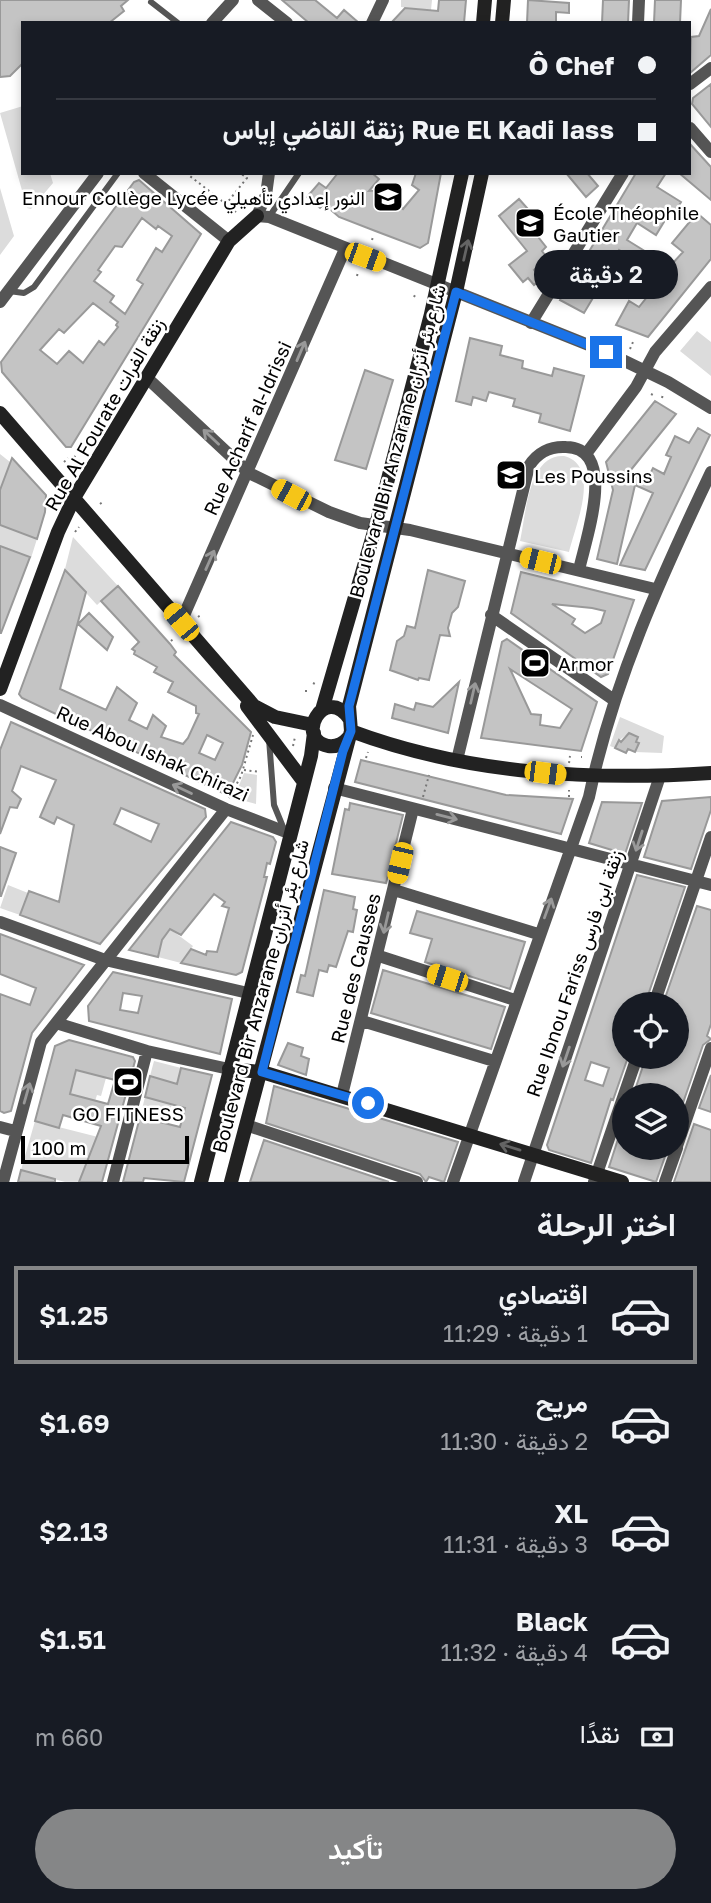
<!DOCTYPE html>
<html lang="ar">
<meta charset="utf-8">
<style>
body{margin:0;font-family:"Golos Text",Vazirmatn,sans-serif;background:#20242c;color:#f1f3f6;direction:rtl;height:100vh;display:flex;flex-direction:column;font-size:26px;white-space:nowrap}
*{box-sizing:border-box;margin:0}
p{font-size:23px;color:#9ea1a6}
.icon{flex:none;width:38px;height:38px;fill:none;stroke:currentColor;stroke-width:2;stroke-linecap:round;stroke-linejoin:round}
.map{position:relative;height:1182px;overflow:hidden;direction:ltr}
.panel{display:flex;flex-direction:column;background:#171b24;flex:1}
.panel>*{flex:none}
.banner{position:absolute;left:21px;top:21px;width:670px;height:154px;border-radius:0px;box-shadow:0 4px 10px #0003;direction:rtl;display:grid;align-content:center;height:154px;padding:0 35px;background:#171b24}
.controls{position:absolute;left:612px;top:992px;display:grid;gap:14px}
.controls a{display:grid;place-items:center;width:77px;height:77px;border-radius:50%;background:#171b24;box-shadow:0 4px 10px #0003;font-size:35px}
.scale{position:absolute;left:21px;bottom:18px;width:168px;box-sizing:border-box;padding-left:7px;border:4px solid #000;border-top:0;font-size:19px;line-height:24px;white-space:nowrap;color:#000;-webkit-text-stroke:5px #fff;paint-order:stroke}
.end{position:absolute;width:32px;height:32px;margin:-16px;border:9px solid #1a73e8;background:#fff;box-shadow:0 0 0 4px #fff}
.from{border-radius:50%}
.bubble{position:absolute;height:49px;border-radius:24px;background:#171b24;box-shadow:0 4px 10px #0003;font-size:23px;font-weight:600;line-height:49px;text-align:center;direction:rtl}
.car{position:absolute;width:21px;height:42px;margin:-21px -10px;border-radius:9px;box-shadow:0 0 5px 2px #0007;background:linear-gradient(#f5c518 24%,#345 0 40%,#f5c518 0 76%,#345 0 86%,#f5c518 0)}
.banner b{display:flex;align-items:center;gap:24px;height:66px;font-size:26px}
.banner b+b{border-top:2px solid #363941}
.banner i{width:18px;height:18px;background:#f1f3f6}
ul{padding:0;list-style:none}
li{display:flex;align-items:center;gap:21px;height:98px;margin:0 14px 10px;padding:0 21px;border:4px solid transparent;border-radius:0px}
li div{flex:1}
li b{display:block;font-size:26px}
li em{font-style:normal;font-weight:600}
li.on{border-color:#858687}
li>.icon{width:63px;height:63px;stroke-width:1.5}
h2{padding:0 35px;font-size:32px;line-height:84px}
.pay{display:flex;align-items:center;gap:18px;height:77px;padding:0 35px;font-size:26px}
.pay p{margin-inline-start:auto}
.button{display:flex;gap:14px;margin-top:auto;padding:14px 35px}
.button a{flex:1;height:80px;border-radius:42px;background:#858687;color:#fff;font-size:28px;font-weight:600;line-height:80px;text-align:center}
.map>svg:first-child{display:block}
.green{fill:#dcdcdc}
.building{fill:#c4c4c4;stroke:#999;stroke-width:2;fill-rule:evenodd}
.lines{fill:none;stroke-linecap:round;stroke-linejoin:round}
.path{stroke:#777;stroke-width:2;stroke-dasharray:2 3.5;stroke-linecap:butt}
.lane{stroke:#555;stroke-width:6}
.street{stroke:#555;stroke-width:12}
.secondary{stroke:#222;stroke-width:14}
.oneway{stroke:#646464}
.oneway2{stroke:#999}
.route{stroke:#1a73e8;stroke-width:9}
.labels{text-anchor:middle;dominant-baseline:central;stroke-width:5;stroke-linejoin:round;paint-order:stroke}
.poi-label{font-size:19px;fill:#000;stroke:#fff;text-anchor:start}
.street-label{font-size:19px;fill:#000;stroke:#fff}
</style>
<div class="map">
<svg width="711" height="1182" viewBox="0 0 711 1182">
<rect width="100%" height="100%" fill="#fff"/>
<path class="green" d="M401 0H432L431 10 401 7Z
M23 106V173H50L53 183 31 209 27 208 0 113Z
M0 188 14 236 0 255Z
M697 331 711 342V376L680 351Z
M0 454 10 462 1 489H0Z
M564 456C602 466 575 526 569 552L520 541C526 515 528 454 564 456Z
M0 525 37 539 31 558 0 546Z
M73 537 118 586 97 605 67 572 64 573Z
M620 717 664 736 662 753 635 752 638 737 629 733 618 741 615 748 610 746Z
M244 773 257 775 256 804 234 798Z
M8 885 28 893 20 915 0 908Z
M170 929 193 946 181 963 158 957 162 940Z
M154 1061 181 1068 177 1084 150 1076Z
M64 1066 106 1078 101 1096 97 1095 95 1101 70 1094Z
M145 1097 172 1104 166 1124 140 1117Z
M35 1121 98 1137 79 1182H65L21 1170Z"/>
<path class="building" d="M0 0H128L121 6 124 11 109 23H23V63L10 76 0 77Z
M282 0H315L337 18 344 10 359 23H309Z
M439 0H466L464 23H391L405 8 438 11Z
M528 0 569 3V13L556 12V23H527Z
M603 0H629L628 23H602Z
M655 0H681L680 23H654Z
M711 9V55L690 73 691 37 699 36Z
M711 84V127L692 104 693 98Z
M690 144 711 167V200L679 173H690Z
M338 173H372L379 179 369 191 392 190 388 197 403 209 419 190 412 185 416 173H441L428 243 420 248 378 232 339 217 324 204 320 208 307 197 319 183 326 188Z
M566 173H587L598 186 586 197Z
M636 173H666L657 187 681 202 674 214 670 212 656 235 637 223 627 240 648 253 642 264 619 250 609 267 627 278 622 286 606 276 584 313 560 300Z
M139 180 201 234 71 447H66L2 372 1 362 134 182ZM142 218 156 229 158 226 172 236 162 252 156 248 137 280 143 284 125 314 110 302 114 296 94 281 101 272 98 270 115 246 122 247ZM93 303 118 322 116 325 118 327 104 345 99 341 83 363 69 351 57 364 40 350 59 329 64 333Z
M519 199 527 208 520 214 546 247 542 251 548 259 534 270 541 279 534 285 528 278 523 282 509 265 527 251 499 216Z
M697 213 711 225V259L648 337 616 325 629 301 639 307 651 292 648 290 683 252 672 243Z
M470 338 502 346 500 355 523 361 522 368 552 376 554 368 584 376 570 431 539 422 541 414 513 406 515 399 489 392 486 401 473 397 471 405 456 401Z
M365 370 393 380 366 469 335 460Z
M655 401 676 414 630 471 645 484 653 468 664 474 671 457 666 455 675 436 689 443 698 428 710 435 645 570 620 565 653 493 635 485 617 564 597 559 613 490 606 462Z
M12 458 46 495 45 512 37 539 0 525V490Z
M0 546 30 557 1 633H0Z
M65 570 86 592 60 689 106 710 117 687 137 703 129 720 147 729 153 715 166 726 161 737 183 744 188 738 199 714 196 713V706L168 692 173 682 154 672 157 667 134 654 135 651 132 649 139 642 101 601 118 586 170 644 176 652 174 655 251 732 242 765 227 795 22 698 19 694ZM207 735 223 743 215 760 199 753Z
M428 570 465 581 458 607 452 613 448 628 450 636 440 635 429 680 419 678 418 680 390 670 397 641 404 636 407 626 415 628Z
M521 572 634 600 608 674 601 677 511 613ZM552 604 592 608 605 611 601 623 585 633 572 624 575 619Z
M89 613 113 637 107 650 78 624Z
M507 639 597 702 581 751 481 738 502 642ZM510 669 572 709 560 728 540 725 541 715 531 714Z
M459 682 448 733 392 718 395 704 414 710 416 703 433 707Z
M11 722 205 809 206 817 100 944 20 915 29 891 59 902 74 825 57 817 54 824 40 817 56 780 21 766 12 791 21 799 17 808 10 807 0 834V750ZM121 808 159 824 151 842 114 824Z
M629 733 638 737 636 742 639 743 635 752 628 749 626 753 615 748 619 740 621 742Z
M361 760 506 795 573 799 561 834 355 782Z
M711 797V810L691 869 644 857 662 801Z
M602 802 642 803 625 854 589 843Z
M350 803 403 815 386 883 332 874 345 809 349 810Z
M231 822 273 837 276 842 270 864 267 863 264 877H267L242 972 236 975 181 963 191 949 206 955 207 951 217 952 229 908 222 906 225 902 214 894 181 935 170 929 162 940 158 957 129 950Z
M0 847 16 853 1 896H0Z
M637 875 685 887 645 1004H625V1057H628L613 1100 611 1099 591 1163 549 1150 547 1145ZM591 1062 609 1068 603 1086 585 1080Z
M324 890 355 897 353 909 357 910 353 932 348 931 336 967 329 965 327 972 319 970 313 996 297 992 301 975 305 976Z
M697 906 711 910V1024L707 1036 711 1039 703 1045 683 1103 677 1101V1096H633L646 1057H677V1004H663Z
M417 911 525 942 510 989 425 962 432 939 410 933Z
M0 934 84 965 32 1033 11 1111 4 1113 0 1111V994L30 1005 36 988 0 974Z
M383 970 505 1007 491 1049 371 1013Z
M113 972 232 999 220 1054 89 1021 88 1006ZM123 993 142 996 138 1013 120 1010Z
M69 1040 133 1057 135 1061 102 1182H79L101 1126 63 1115 59 1128 35 1121 55 1046ZM76 1070 115 1080 108 1104 70 1094Z
M288 1043 303 1048 301 1056 309 1059 306 1075 278 1065Z
M181 1068 212 1075 184 1182 144 1178 143 1182H123L140 1117 180 1127 185 1108 145 1097 150 1076 177 1084Z
M711 1075V1112L699 1108Z
M274 1086 458 1142 444 1182 429 1177 426 1182 420 1174 266 1123Z
M694 1124 711 1130V1182H674Z
M619 1136 625 1138V1148H668L656 1182 609 1167Z
M264 1140 389 1182H250Z
M21 1170 55 1179V1182H18Z"/>
<g class="lines">
<path class="path" d="M186 173 226 204 247 178 240 173
M226 204 238 214
M372 240 373 237
M357 276 358 272
M414 297 415 295
M630 349 633 342
M651 394 655 396
M662 398 663 394
M74 456 79 461
M64 462 68 458
M100 504 104 501
M75 532 79 527
M198 617 202 614
M171 641 173 639
M313 683 315 684
M306 692V688
M293 746 295 737
M581 757H582
M366 758 368 752
M569 763 570 756
M244 770 260 772
M423 797 429 775
M569 797V790
M229 798 241 776 253 735"/>
<path class="lane" d="M151 2 178 23
M269 217 299 173
M9 291 24 293 34 287 118 173
M269 739 274 805 283 827"/>
<path class="street" d="M258 0 287 23
M212 23 233 0
M372 23 383 0
M638 23 639 0
M690 84 711 68
M690 128 711 152
M144 173 229 241
M269 173 266 195 257 216 269 217 606 352 668 382 711 408
M0 302 98 173
M531 323 623 173
M146 377 249 473 329 512 360 523 410 530 655 589
M586 454 636 387 655 352 711 287
M491 615 614 700
M181 622 345 249
M0 705 226 809 291 834
M457 760 529 466C537 453 550 446 566 447 619 448 585 541 579 570
M334 788 711 885
M394 890 538 934
M0 922 105 960 248 993
M379 956 515 1000
M654 1004 711 837
M362 1021 494 1061
M56 1023 147 1051 229 1069
M342 1095 413 809
M246 1125 417 1182
M0 1127 15 1131
M677 1146 711 1048
M3 1182 41 1042 226 809
M113 1182 147 1051
M453 1182 589 797C613 682 661 577 711 472
M524 1182 660 776
M594 1182 637 1057
M665 1182 677 1148"/>
<path class="secondary" d="M483 23 485 0
M502 23 504 0
M0 413 254 706 275 717 313 725
M0 689 58 532 74 498 229 241 257 216
M247 706 304 782
M322 710 376 525 431 314 462 173
M351 731C466 774 590 781 711 773
M348 738C343 744 336 747 328 746 294 739 324 684 349 718
M229 1069 262 1072 622 1182
M201 1182 311 756 314 733
M231 1182 351 731 349 706 456 292 482 173"/>
</g>
<defs><path id="oneway-shaft" d="M-6 0H5M1.5-3L5.5 0L1.5 3" fill="none" stroke-width="1.6" stroke-linecap="round" stroke-linejoin="round" transform="scale(1.75)"/></defs>
<g class="oneway">
<use href="#oneway-shaft" transform="translate(466 250) rotate(-77)"/>
<use href="#oneway-shaft" transform="translate(510 1147) rotate(-163)"/>
</g>
<g class="oneway2">
<use href="#oneway-shaft" transform="translate(301 351) rotate(-67)"/>
<use href="#oneway-shaft" transform="translate(211 437) rotate(-137)"/>
<use href="#oneway-shaft" transform="translate(210 560) rotate(-66)"/>
<use href="#oneway-shaft" transform="translate(473 693) rotate(-77)"/>
<use href="#oneway-shaft" transform="translate(182 789) rotate(-155)"/>
<use href="#oneway-shaft" transform="translate(447 817) rotate(14)"/>
<use href="#oneway-shaft" transform="translate(639 841) rotate(108)"/>
<use href="#oneway-shaft" transform="translate(548 908) rotate(-70)"/>
<use href="#oneway-shaft" transform="translate(386 923) rotate(103)"/>
<use href="#oneway-shaft" transform="translate(566 1057) rotate(109)"/>
<use href="#oneway-shaft" transform="translate(27 1093) rotate(-74)"/>
</g>
<g class="lines">
<path class="route" d="M368 1103 262 1072 343 751 351 731 349 706 456 292 606 352"/>
</g>
<defs>
<g id="school-square" transform="scale(1.575)"><rect x="-9" y="-9" width="18" height="18" rx="4" fill="#000" stroke="#fff"/><path d="M0-5L7-2L0 1L-7-2ZM-4 1L0 2.5L4 1V4Q0 6-4 4Z" fill="#fff"/></g>
<g id="stadium-square" transform="scale(1.575)"><rect x="-9" y="-9" width="18" height="18" rx="4" fill="#000" stroke="#fff"/><path d="M0-5a6.5 5 0 1 0 0 10a6.5 5 0 1 0 0-10ZM-3.5-1.8h7v3.6h-7Z" fill="#fff"/></g>
</defs>
<g fill-rule="evenodd">
<use href="#school-square" x="388" y="197"/>
<use href="#school-square" x="530" y="223"/>
<use href="#school-square" x="511" y="475"/>
<use href="#stadium-square" x="535" y="663"/>
<use href="#stadium-square" x="128" y="1082"/>
</g>
<g class="labels">
<g class="poi-label">
<text x="365" y="197" text-anchor="end">Ennour Collège Lycée النور إعدادي تأهيلي</text>
<text x="553" y="212">École Théophile<tspan x="553" dy="22">Gautier</tspan></text>
<text x="534" y="475">Les Poussins</text>
<text x="558" y="663">Armor</text>
<text x="128" y="1113" text-anchor="middle">GO FITNESS</text>
</g>
<g class="street-label">
<text transform="translate(104 414) rotate(-60)">Rue Al Fourate زنقة الفرات</text>
<text transform="translate(247 428) rotate(-66)">Rue Acharif al-Idrissi</text>
<text transform="translate(397 441) rotate(-75)">Boulevard Bir Anzarane شارع بئر أنزران</text>
<text transform="translate(153 753) rotate(24)">Rue Abou Ishak Chirazi</text>
<text transform="translate(355 968) rotate(-76)">Rue des Causses</text>
<text transform="translate(574 973) rotate(-71)">Rue Ibnou Fariss زنقة ابن فارس</text>
<text transform="translate(260 996) rotate(-75)">Boulevard Bir Anzarane شارع بئر أنزران</text>
</g>
</g>
</svg>
<div class="controls">
<a><svg class="icon" aria-label="locate" viewBox="0 0 24 24"><circle cx="12" cy="12" r="6"/><path d="M12 2v4M12 18v4M2 12h4M18 12h4"/></svg></a>
<a><svg class="icon" aria-label="layers" viewBox="0 0 24 24"><path d="M12 4l9 5-9 5-9-5zM3 14l9 5 9-5"/></svg></a>
</div>
<div class="scale">100 m</div>
<i class="end from" style="left:368px;top:1103px"></i>
<i class="end" style="left:606px;top:352px"></i>
<div class="bubble" style="left:534px;top:250px;width:144px">2 دقيقة</div>
<i class="car" style="left:365px;top:257px;rotate:110deg"></i>
<i class="car" style="left:291px;top:495px;rotate:298deg"></i>
<i class="car" style="left:540px;top:561px;rotate:284deg"></i>
<i class="car" style="left:181px;top:622px;rotate:320deg"></i>
<i class="car" style="left:545px;top:773px;rotate:97deg"></i>
<i class="car" style="left:400px;top:863px;rotate:193deg"></i>
<i class="car" style="left:447px;top:978px;rotate:288deg"></i>
<div class="banner">
<b><i class="from"></i>Ô Chef</b>
<b><i></i>Rue El Kadi Iass زنقة القاضي إياس</b>
</div>
</div>
<section class="panel">
<h2>اختر الرحلة</h2>
<ul>
<li class="on"><svg class="icon" aria-label="car" viewBox="0 0 24 24"><path d="M5 17H2v-5l4-1 3-4h7l3 4 3 1v5h-3M9 17h6M6 11h13"/><circle cx="7" cy="17" r="2"/><circle cx="17" cy="17" r="2"/></svg><div><b>اقتصادي</b><p>1 دقيقة · 11:29</p></div><em>$1.25</em></li>
<li><svg class="icon" aria-label="car" viewBox="0 0 24 24"><path d="M5 17H2v-5l4-1 3-4h7l3 4 3 1v5h-3M9 17h6M6 11h13"/><circle cx="7" cy="17" r="2"/><circle cx="17" cy="17" r="2"/></svg><div><b>مريح</b><p>2 دقيقة · 11:30</p></div><em>$1.69</em></li>
<li><svg class="icon" aria-label="car" viewBox="0 0 24 24"><path d="M5 17H2v-5l4-1 3-4h7l3 4 3 1v5h-3M9 17h6M6 11h13"/><circle cx="7" cy="17" r="2"/><circle cx="17" cy="17" r="2"/></svg><div><b>XL</b><p>3 دقيقة · 11:31</p></div><em>$2.13</em></li>
<li><svg class="icon" aria-label="car" viewBox="0 0 24 24"><path d="M5 17H2v-5l4-1 3-4h7l3 4 3 1v5h-3M9 17h6M6 11h13"/><circle cx="7" cy="17" r="2"/><circle cx="17" cy="17" r="2"/></svg><div><b>Black</b><p>4 دقيقة · 11:32</p></div><em>$1.51</em></li>
</ul>
<div class="pay"><svg class="icon" aria-label="cash" viewBox="0 0 24 24"><path d="M3 7h18v10H3z"/><circle cx="12" cy="12" r="2"/></svg>نقدًا<p>660 m</p></div>
<div class="button"><a>تأكيد</a></div>
</section>
